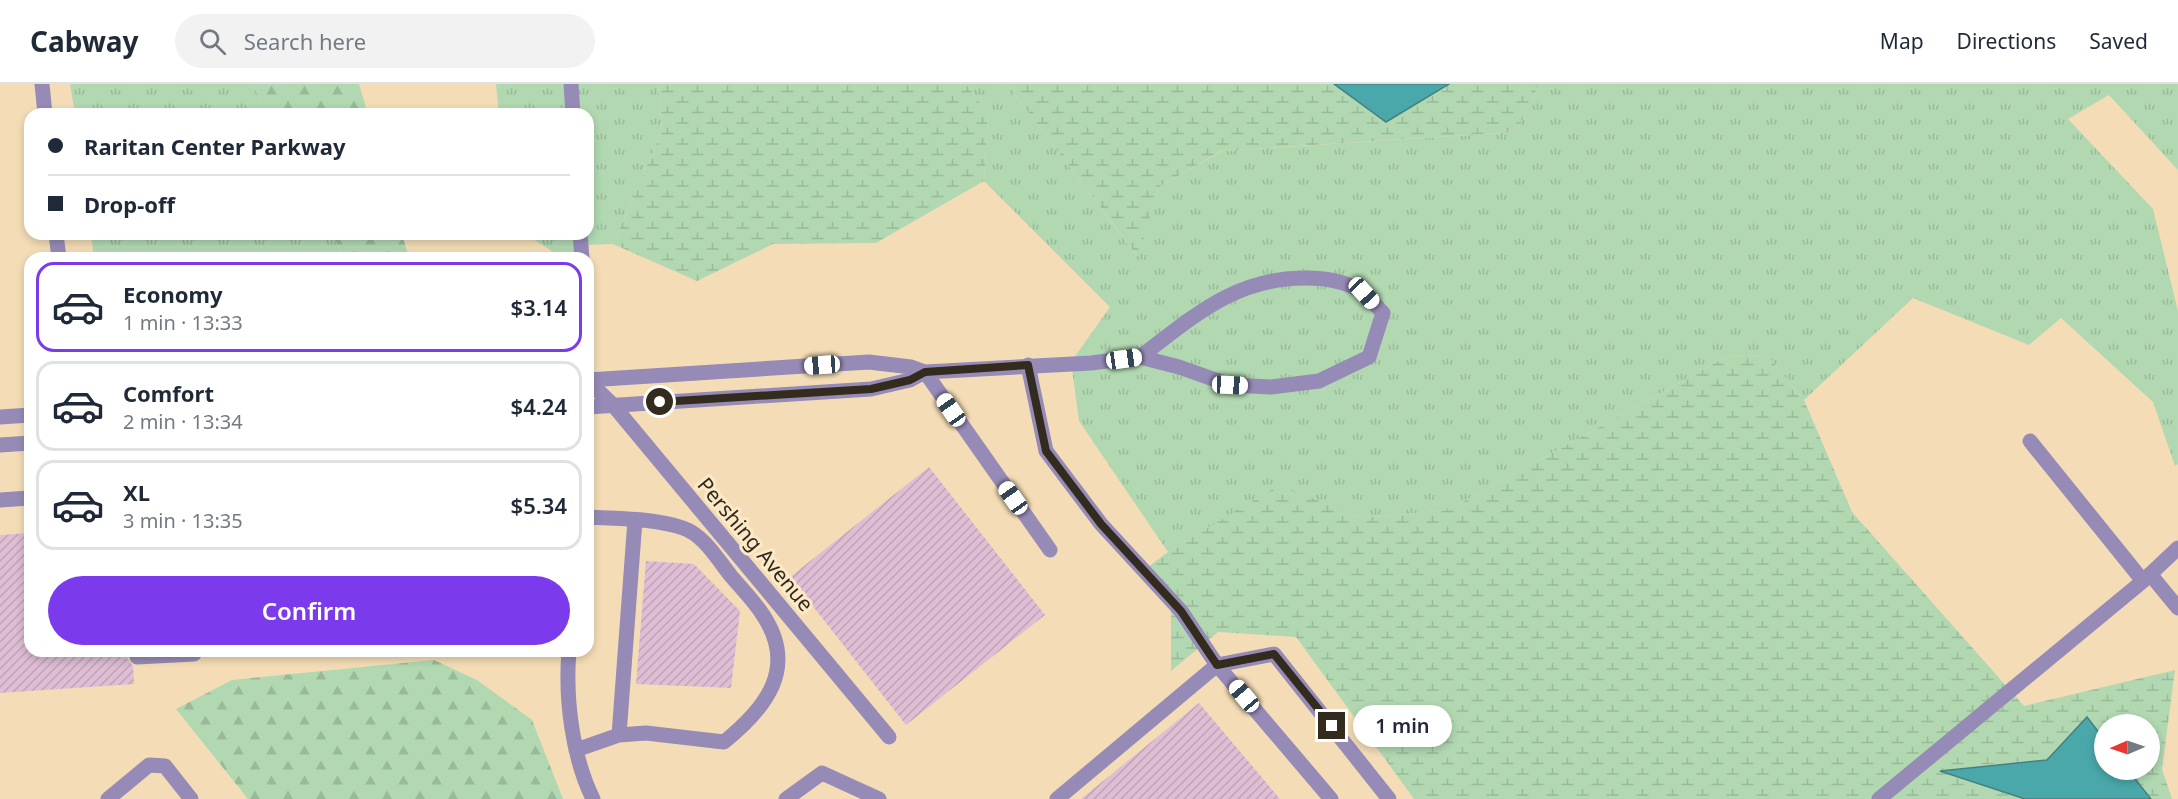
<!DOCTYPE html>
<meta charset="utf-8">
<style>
body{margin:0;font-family:"Noto Sans",sans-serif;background:#f2f2f3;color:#1f2937;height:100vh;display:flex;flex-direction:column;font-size:22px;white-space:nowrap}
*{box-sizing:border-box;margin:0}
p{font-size:20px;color:#747a83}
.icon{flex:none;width:33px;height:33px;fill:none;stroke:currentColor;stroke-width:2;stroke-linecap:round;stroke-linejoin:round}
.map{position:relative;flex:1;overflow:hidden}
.panel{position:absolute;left:24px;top:168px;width:570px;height:405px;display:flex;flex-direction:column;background:#fff;border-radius:18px;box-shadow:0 3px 9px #0003}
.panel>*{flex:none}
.guide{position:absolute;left:24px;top:24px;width:570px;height:132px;border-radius:18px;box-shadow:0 3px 9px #0003;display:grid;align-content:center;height:132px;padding:0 24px;background:#fff}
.needle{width:39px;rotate:268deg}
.controls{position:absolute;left:2094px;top:630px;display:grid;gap:12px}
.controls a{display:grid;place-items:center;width:66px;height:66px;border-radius:50%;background:#fff;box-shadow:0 3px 9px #0003;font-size:30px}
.end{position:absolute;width:27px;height:27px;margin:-14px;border:8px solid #322b1e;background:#fff;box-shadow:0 0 0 3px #fff}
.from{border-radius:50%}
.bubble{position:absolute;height:42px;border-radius:21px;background:#fff;box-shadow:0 3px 9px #0003;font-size:20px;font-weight:600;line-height:42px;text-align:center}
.car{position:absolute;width:18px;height:36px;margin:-18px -9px;border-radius:8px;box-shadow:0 0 4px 2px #0007;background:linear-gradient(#fff 24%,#345 0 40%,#fff 0 76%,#345 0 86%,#fff 0)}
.guide b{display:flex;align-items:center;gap:21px;height:57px;font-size:22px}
.guide b+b{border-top:2px solid #e0e1e3}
.guide i{width:15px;height:15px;background:#1f2937}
ul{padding:10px 0 0;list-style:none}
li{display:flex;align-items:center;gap:18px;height:90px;margin:0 12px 9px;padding:0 12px;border:3px solid #e0e1e3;border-radius:18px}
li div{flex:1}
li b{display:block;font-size:22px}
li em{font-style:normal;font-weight:600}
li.on{border-color:#7c3aed}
li>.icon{width:54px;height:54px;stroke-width:1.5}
.button{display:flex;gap:12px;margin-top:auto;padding:12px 24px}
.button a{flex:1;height:69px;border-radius:36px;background:#7c3aed;color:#fff;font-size:24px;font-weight:600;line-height:69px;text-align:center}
header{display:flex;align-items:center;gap:36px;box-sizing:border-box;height:84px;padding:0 30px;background:#fff;border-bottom:2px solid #e0e1e3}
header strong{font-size:28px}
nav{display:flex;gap:33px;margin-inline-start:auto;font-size:21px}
.search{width:420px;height:54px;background:#f2f2f3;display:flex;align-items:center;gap:15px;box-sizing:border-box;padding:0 21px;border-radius:33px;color:#747a83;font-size:22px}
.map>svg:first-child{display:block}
.built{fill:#f4ddb6;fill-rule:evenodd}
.grass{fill:url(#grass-tufts)}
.forest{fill:url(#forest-firs)}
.wetland{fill:url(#wetland-marsh)}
.water{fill:#4aa8aa;stroke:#438280;stroke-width:1.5}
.building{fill:url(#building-hatch)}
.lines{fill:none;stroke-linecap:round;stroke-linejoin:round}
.minor{stroke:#968bb7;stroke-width:15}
.route{stroke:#322b1e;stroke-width:8}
.labels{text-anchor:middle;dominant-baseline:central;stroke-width:6;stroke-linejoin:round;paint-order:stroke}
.street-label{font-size:21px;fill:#322b1e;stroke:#fce9c7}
</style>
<header>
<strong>Cabway</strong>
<div class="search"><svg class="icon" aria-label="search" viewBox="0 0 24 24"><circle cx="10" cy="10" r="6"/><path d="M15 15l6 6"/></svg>Search here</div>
<nav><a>Map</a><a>Directions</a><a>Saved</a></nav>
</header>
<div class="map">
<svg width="2178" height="715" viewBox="0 0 2178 715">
<defs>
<pattern id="grass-tufts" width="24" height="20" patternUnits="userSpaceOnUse" patternTransform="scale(1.5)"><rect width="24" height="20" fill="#b1d8b1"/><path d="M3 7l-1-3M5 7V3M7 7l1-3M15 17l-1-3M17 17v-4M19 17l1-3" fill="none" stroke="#99ba98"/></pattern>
<pattern id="forest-firs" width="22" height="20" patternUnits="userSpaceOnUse" patternTransform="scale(1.5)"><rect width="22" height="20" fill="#b1d8b1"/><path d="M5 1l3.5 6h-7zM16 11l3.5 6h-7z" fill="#99ba98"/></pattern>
<pattern id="wetland-marsh" width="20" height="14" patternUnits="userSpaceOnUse" patternTransform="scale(1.5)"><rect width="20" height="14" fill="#b1d8b1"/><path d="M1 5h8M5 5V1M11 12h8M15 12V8" fill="none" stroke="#99ba98"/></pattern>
<pattern id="building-hatch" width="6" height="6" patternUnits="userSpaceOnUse" patternTransform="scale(1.5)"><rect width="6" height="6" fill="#debdd5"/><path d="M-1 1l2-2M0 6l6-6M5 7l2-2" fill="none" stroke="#bfa3b6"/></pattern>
</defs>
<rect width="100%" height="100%" fill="#fce9c7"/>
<path class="built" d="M0 0H2178V715H0ZM30 30H588V150H30ZM30 174H588V567H30ZM2104 640H2150V686H2104Z"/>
<path class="grass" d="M70 0H252L268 30H75Z
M496 0H658L662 47 613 160 588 161 592 269 588 268V174H536L552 167 525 150H588V30H499Z
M966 0H1007L1137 172 1159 103 1222 67 1517 48 1539 0H2178V86L2109 11 2068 35 2153 125 2178 227V380L2175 382 2153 318 2061 234 2029 261 1913 214 1804 316 1767 271 1726 273 1448 426 1363 434 1279 402 1168 468 1079 337 1071 278 1110 223 984 97 988 30Z
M91 150H332L344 174H94Z"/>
<path class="forest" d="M252 0H359L368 30H268Z
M332 150H402L409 174H344Z
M434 576 477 596 532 636 563 715H248L176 625 232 596Z"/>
<path class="wetland" d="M658 0H966L988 30 984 97 876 159 773 160 697 197 613 160 662 47Z
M1007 0H1334L1386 38 1449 0H1539L1517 48 1221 67 1159 103 1138 173Z
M1767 271 1804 316 1852 428 2024 622 2175 586 2162 685 2172 715H2151L2128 686H2150V640H2104V655L2087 633 2047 676 1941 687 2025 715H1414L1296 553 1218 548 1171 587V512L1140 489 1168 468 1279 401 1363 434 1448 426 1726 273Z"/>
<path class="water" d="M1334 0H1449L1386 38Z
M2087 633 2104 655V686H2128L2151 715H2025L1940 687 2047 676Z"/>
<path class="building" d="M929 383 1045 531 906 641 790 493Z
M30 449V567H130L127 574 133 582 134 600 0 609V451Z
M646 477 694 480 740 527 731 604 636 600Z
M1199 619 1280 715H1081Z"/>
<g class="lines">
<path class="minor" d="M42 0 45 30
M571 0 573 30
M56 150 59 174
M580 150 582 174
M1028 281 1046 367 1101 440 1181 527 1217 581 1274 570 1389 715
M925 288 1050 466
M588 296 869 278 911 283 925 288
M588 297 613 321 889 653
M588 323 871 305 910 296 925 288 1091 279 1140 273 1179 283 1230 301 1271 303 1319 297 1369 273 1383 229C1377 223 1371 214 1364 209 1346 197 1327 194 1307 194 1236 193 1194 232 1140 273
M0 333 30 331
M2030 357 2143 497
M0 361 30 359
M0 416 30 414
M2150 490 2178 524
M569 567C565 614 572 672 593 715
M137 573 194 570 193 567
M619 651 635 436
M576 666 619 651 646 649 724 658C766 624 798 584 763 531 754 517 742 505 731 492 718 476 704 451 683 444 654 434 619 435 588 433
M108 715 149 681 165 682 191 715
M786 715 822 689 879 715
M1057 715 1217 581 1331 715
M1879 715 2143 497 2178 464"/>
</g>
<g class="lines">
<path class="route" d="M660 318 871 305 910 296 925 288 1028 281 1046 367 1101 440 1181 527 1217 581 1274 570 1332 642"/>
</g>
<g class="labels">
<g class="street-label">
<text transform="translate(756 460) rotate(50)">Pershing Avenue</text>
</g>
</g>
</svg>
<div class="controls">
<a><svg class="needle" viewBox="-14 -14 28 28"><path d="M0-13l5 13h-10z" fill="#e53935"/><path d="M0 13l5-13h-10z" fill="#747a83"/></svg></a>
</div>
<i class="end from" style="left:660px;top:318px"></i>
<i class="end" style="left:1332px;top:642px"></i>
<div class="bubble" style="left:1353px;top:621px;width:99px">1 min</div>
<i class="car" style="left:1364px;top:209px;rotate:137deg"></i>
<i class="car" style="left:1124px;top:275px;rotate:82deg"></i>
<i class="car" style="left:822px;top:281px;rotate:266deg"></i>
<i class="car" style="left:1230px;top:301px;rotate:93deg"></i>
<i class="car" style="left:951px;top:326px;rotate:325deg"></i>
<i class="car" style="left:1013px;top:414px;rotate:325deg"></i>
<i class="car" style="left:1244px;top:612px;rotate:320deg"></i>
<div class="guide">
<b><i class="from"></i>Raritan Center Parkway</b>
<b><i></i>Drop-off</b>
</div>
<section class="panel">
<ul>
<li class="on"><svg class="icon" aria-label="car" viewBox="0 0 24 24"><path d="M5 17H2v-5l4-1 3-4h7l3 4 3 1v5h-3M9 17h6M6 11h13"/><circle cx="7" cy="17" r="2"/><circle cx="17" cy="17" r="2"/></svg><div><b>Economy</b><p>1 min · 13:33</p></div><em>$3.14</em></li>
<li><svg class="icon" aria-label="car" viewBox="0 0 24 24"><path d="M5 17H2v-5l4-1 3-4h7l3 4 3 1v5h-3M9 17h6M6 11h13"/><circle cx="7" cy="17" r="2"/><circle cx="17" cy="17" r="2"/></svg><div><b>Comfort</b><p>2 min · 13:34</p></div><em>$4.24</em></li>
<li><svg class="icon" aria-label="car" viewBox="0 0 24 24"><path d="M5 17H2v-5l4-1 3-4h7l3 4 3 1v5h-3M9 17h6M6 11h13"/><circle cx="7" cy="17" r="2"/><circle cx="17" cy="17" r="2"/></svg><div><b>XL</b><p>3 min · 13:35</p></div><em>$5.34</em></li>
</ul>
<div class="button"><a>Confirm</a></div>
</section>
</div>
